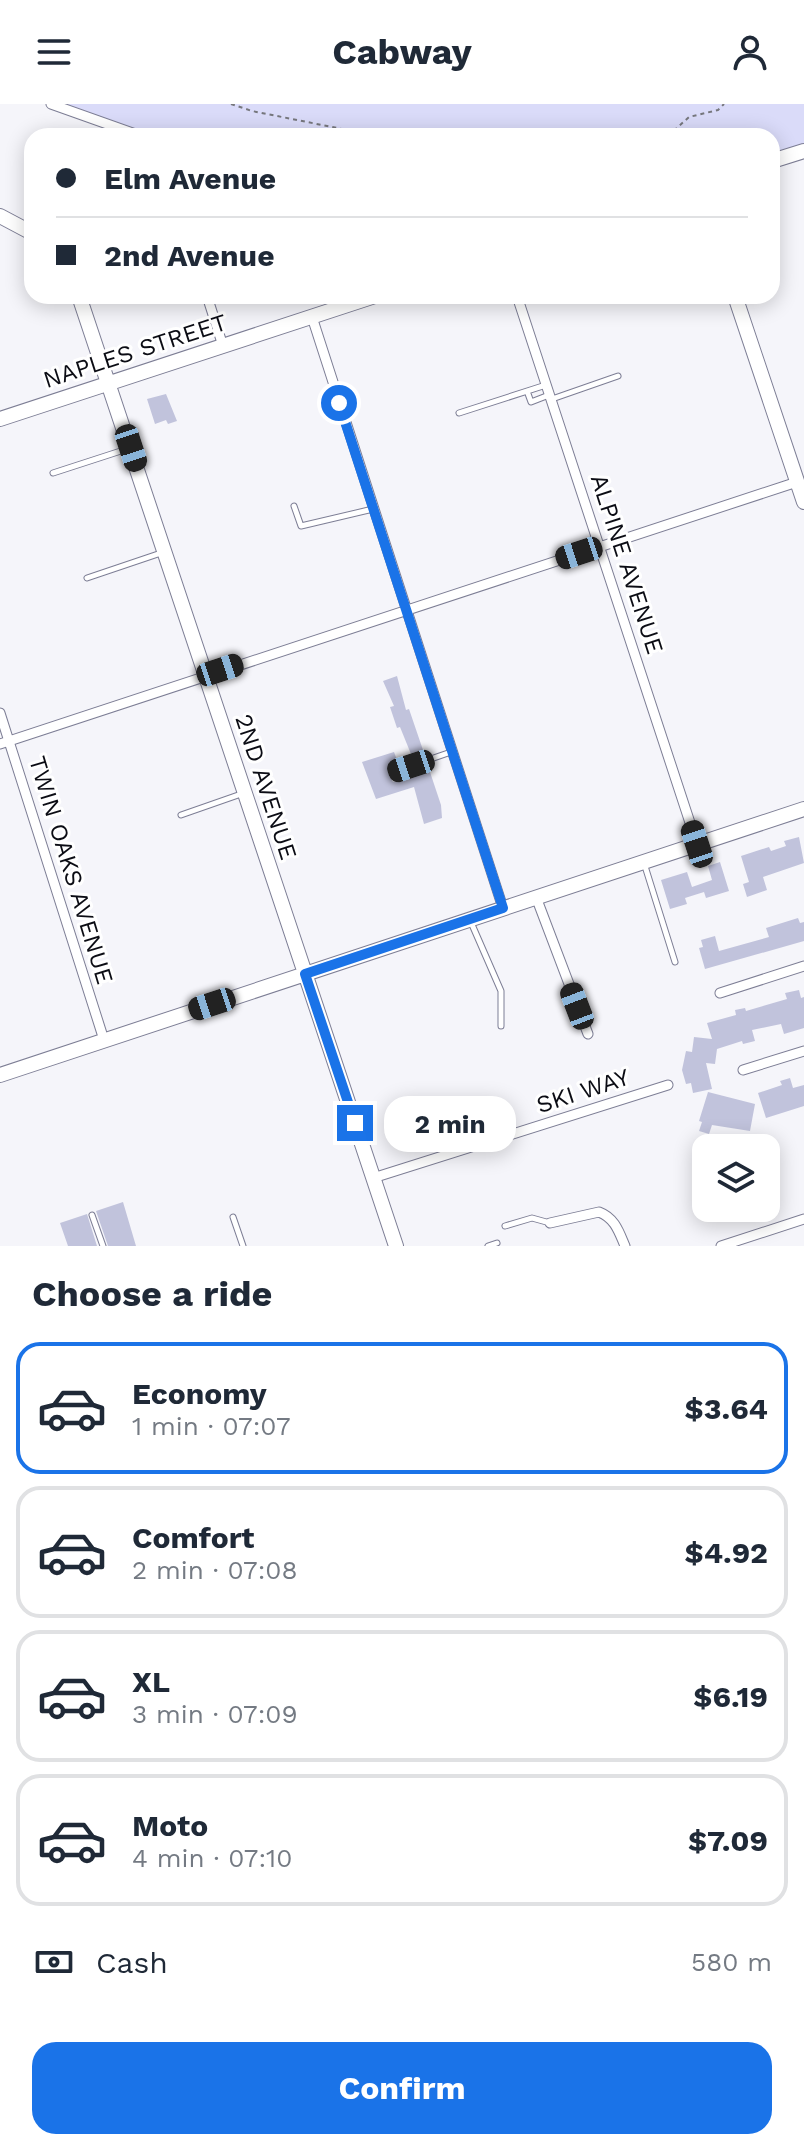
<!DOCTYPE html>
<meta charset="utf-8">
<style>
body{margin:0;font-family:"Work Sans",sans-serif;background:#f2f2f3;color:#1f2937;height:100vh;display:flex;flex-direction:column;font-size:30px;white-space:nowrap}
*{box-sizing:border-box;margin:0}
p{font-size:26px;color:#747a83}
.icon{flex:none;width:44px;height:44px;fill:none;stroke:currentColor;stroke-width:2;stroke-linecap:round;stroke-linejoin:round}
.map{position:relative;height:1142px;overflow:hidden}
.panel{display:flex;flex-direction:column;background:#fff;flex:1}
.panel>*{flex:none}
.hud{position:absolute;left:24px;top:24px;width:756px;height:176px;border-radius:24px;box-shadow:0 4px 20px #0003;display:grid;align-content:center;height:176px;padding:0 32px;background:#fff}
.tools{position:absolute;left:692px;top:1030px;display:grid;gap:16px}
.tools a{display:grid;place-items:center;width:88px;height:88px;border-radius:16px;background:#fff;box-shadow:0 4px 20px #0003;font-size:40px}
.end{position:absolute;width:36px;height:36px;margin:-18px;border:10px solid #1a73e8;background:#fff;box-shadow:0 0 0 4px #fff}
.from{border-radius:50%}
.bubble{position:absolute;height:56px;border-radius:24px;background:#fff;box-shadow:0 4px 20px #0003;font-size:26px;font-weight:700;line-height:56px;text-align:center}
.car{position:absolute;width:24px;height:48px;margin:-24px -12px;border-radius:10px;box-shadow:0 0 6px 2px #0007;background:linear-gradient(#222 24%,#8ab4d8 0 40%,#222 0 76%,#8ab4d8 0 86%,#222 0)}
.hud b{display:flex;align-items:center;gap:28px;height:76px;font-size:30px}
.hud b+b{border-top:2px solid #e0e1e3}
.hud i{width:20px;height:20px;background:#1f2937}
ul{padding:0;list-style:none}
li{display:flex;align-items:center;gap:24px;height:132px;margin:0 16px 12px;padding:0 16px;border:4px solid #e0e1e3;border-radius:24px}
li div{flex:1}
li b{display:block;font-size:30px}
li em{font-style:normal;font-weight:700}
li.current{border-color:#1a73e8}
li>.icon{width:72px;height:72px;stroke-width:1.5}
h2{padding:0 32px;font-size:36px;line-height:96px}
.pay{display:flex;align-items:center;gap:20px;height:88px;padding:0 32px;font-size:30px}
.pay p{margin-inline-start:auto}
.primary-button{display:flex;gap:16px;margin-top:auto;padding:16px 32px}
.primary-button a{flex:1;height:92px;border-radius:24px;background:#1a73e8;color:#fff;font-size:32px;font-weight:700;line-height:92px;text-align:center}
header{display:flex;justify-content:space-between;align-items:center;height:104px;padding:0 32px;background:#fff;font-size:36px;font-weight:700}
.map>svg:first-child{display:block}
.green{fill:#dadbf9}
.building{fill:#c1c3dc}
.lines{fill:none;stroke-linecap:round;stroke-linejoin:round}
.lane-casing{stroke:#7d7e95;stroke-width:7}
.street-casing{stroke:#7d7e95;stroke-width:11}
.secondary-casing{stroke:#7d7e95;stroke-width:16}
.path{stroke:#76777d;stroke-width:2;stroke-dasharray:4 4;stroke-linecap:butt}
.lane{stroke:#fff;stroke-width:5}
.street{stroke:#fff;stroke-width:9}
.secondary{stroke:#fff;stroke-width:14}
.route{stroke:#1a73e8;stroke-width:10}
.labels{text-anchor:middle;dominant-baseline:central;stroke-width:6;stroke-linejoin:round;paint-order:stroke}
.street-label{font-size:24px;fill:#0b0c14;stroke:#fff}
</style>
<header><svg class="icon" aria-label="menu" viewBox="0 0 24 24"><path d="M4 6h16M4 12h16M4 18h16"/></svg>Cabway<svg class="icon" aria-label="person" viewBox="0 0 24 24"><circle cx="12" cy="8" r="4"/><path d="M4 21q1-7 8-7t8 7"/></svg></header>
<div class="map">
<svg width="804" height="1142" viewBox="0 0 804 1142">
<rect width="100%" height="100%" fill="#f5f5fa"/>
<path class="green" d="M52 0H804V50L772 60V32H144Z"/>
<path class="building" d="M166 290 177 317 168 320 166 316 155 320 147 295Z
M397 572 406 606 409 605 424 649 413 655 400 623 397 624 390 603 394 602 383 577Z
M394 648 398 659 388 662V668L393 678 411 672 417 669 416 666 427 662 429 665 441 701 442 714 424 720 414 683 376 695 362 658Z
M799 733 804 759 763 773 767 786 747 793 743 780 749 778 741 752 769 743 771 747 786 742 784 737Z
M720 758 729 787 706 794 704 788 685 794 687 800 670 805 661 776 687 768 692 783 712 776 708 762Z
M798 814 800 819 804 818V837L705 865 699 844 703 843 701 836 715 832 719 847 769 833 766 824Z
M799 886 801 894 804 893V924L784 930 781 920 752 926 755 937 743 940 742 937 717 945 715 960 706 959 712 985 693 989 691 979 686 980 682 966 686 947 692 948 694 933 712 935 707 919 736 911 735 906 745 904 746 907 787 895 785 889Z
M790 974 793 984 804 981V1002L766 1014 758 989 782 981 780 977Z
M708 988 755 1000 750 1027 712 1021 709 1030 699 1027 702 1018 699 1017Z
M123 1098 136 1142H108L96 1107Z
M87 1110 97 1142H68L60 1119Z"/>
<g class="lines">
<g class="lane-casing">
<path id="lane" d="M527 287 531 298 549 291
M552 295 618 272
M459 309 546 281
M53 369 130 344
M294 402 301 422 373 405
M87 474 164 448
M393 668 451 648
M181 711 244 689
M644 759 675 858
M470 816 501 887V922
M92 1111 103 1142
M233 1113 243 1142
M505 1122 532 1114 550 1119
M488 1142 497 1139"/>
</g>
<g class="street-casing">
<path id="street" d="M51 0 141 32
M207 192 223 242
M517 192 697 740
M312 213 503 804
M0 609 104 936
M0 640 797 378
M536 793 588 930
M720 889 804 862
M743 966 804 947
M373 1074 668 981
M550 1119 599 1108C615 1114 619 1128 625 1142
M721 1142 804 1115"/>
</g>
<g class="secondary-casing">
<path id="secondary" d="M772 57 804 47
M0 112 32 129
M79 192 396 1142
M735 192 804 398
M0 315 375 192
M0 971 804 705"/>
</g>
<path class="path" d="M231 0 252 7 377 32
M668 32 689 13 718 6 724 0"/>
<use href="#lane" class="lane"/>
<use href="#street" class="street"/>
<use href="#secondary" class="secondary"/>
</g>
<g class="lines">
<path class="route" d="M339 299 503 804 305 870 355 1019"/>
</g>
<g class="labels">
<g class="street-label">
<text transform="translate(135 247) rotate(-18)">NAPLES STREET</text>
<text transform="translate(627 460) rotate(72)">ALPINE AVENUE</text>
<text transform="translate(266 683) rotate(72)">2ND AVENUE</text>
<text transform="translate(71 766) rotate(73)">TWIN OAKS AVENUE</text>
<text transform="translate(583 987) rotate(-18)">SKI WAY</text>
</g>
</g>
</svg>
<div class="tools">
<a><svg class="icon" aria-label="layers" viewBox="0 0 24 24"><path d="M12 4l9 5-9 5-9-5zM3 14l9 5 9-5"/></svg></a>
</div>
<i class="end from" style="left:339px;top:299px"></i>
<i class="end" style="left:355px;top:1019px"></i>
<div class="bubble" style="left:384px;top:992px;width:132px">2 min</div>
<i class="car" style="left:131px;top:344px;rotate:162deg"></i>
<i class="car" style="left:579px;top:449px;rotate:252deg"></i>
<i class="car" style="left:220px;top:566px;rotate:72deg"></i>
<i class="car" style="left:411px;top:662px;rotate:252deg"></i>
<i class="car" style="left:697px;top:740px;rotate:342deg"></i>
<i class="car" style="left:212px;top:900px;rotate:252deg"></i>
<i class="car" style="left:577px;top:902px;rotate:339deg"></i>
<div class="hud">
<b><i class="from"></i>Elm Avenue</b>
<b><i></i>2nd Avenue</b>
</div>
</div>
<section class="panel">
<h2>Choose a ride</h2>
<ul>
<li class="current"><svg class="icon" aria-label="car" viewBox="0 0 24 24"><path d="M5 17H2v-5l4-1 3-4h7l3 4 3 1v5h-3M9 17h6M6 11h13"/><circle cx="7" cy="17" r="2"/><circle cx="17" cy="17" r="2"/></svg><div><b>Economy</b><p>1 min · 07:07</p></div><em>$3.64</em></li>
<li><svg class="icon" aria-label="car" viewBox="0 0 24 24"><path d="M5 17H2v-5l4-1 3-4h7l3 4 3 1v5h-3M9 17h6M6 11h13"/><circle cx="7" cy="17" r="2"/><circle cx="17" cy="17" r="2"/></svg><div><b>Comfort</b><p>2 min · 07:08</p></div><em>$4.92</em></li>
<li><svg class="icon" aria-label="car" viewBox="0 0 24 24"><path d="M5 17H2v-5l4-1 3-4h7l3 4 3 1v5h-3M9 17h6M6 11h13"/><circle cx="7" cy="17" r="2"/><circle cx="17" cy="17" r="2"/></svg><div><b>XL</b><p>3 min · 07:09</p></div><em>$6.19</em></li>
<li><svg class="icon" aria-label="car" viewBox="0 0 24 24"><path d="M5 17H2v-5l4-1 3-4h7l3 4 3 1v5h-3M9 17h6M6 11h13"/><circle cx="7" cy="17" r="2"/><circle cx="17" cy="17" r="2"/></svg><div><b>Moto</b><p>4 min · 07:10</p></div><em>$7.09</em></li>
</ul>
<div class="pay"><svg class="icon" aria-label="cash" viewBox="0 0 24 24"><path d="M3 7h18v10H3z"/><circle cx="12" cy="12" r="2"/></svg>Cash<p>580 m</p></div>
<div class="primary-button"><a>Confirm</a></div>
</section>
